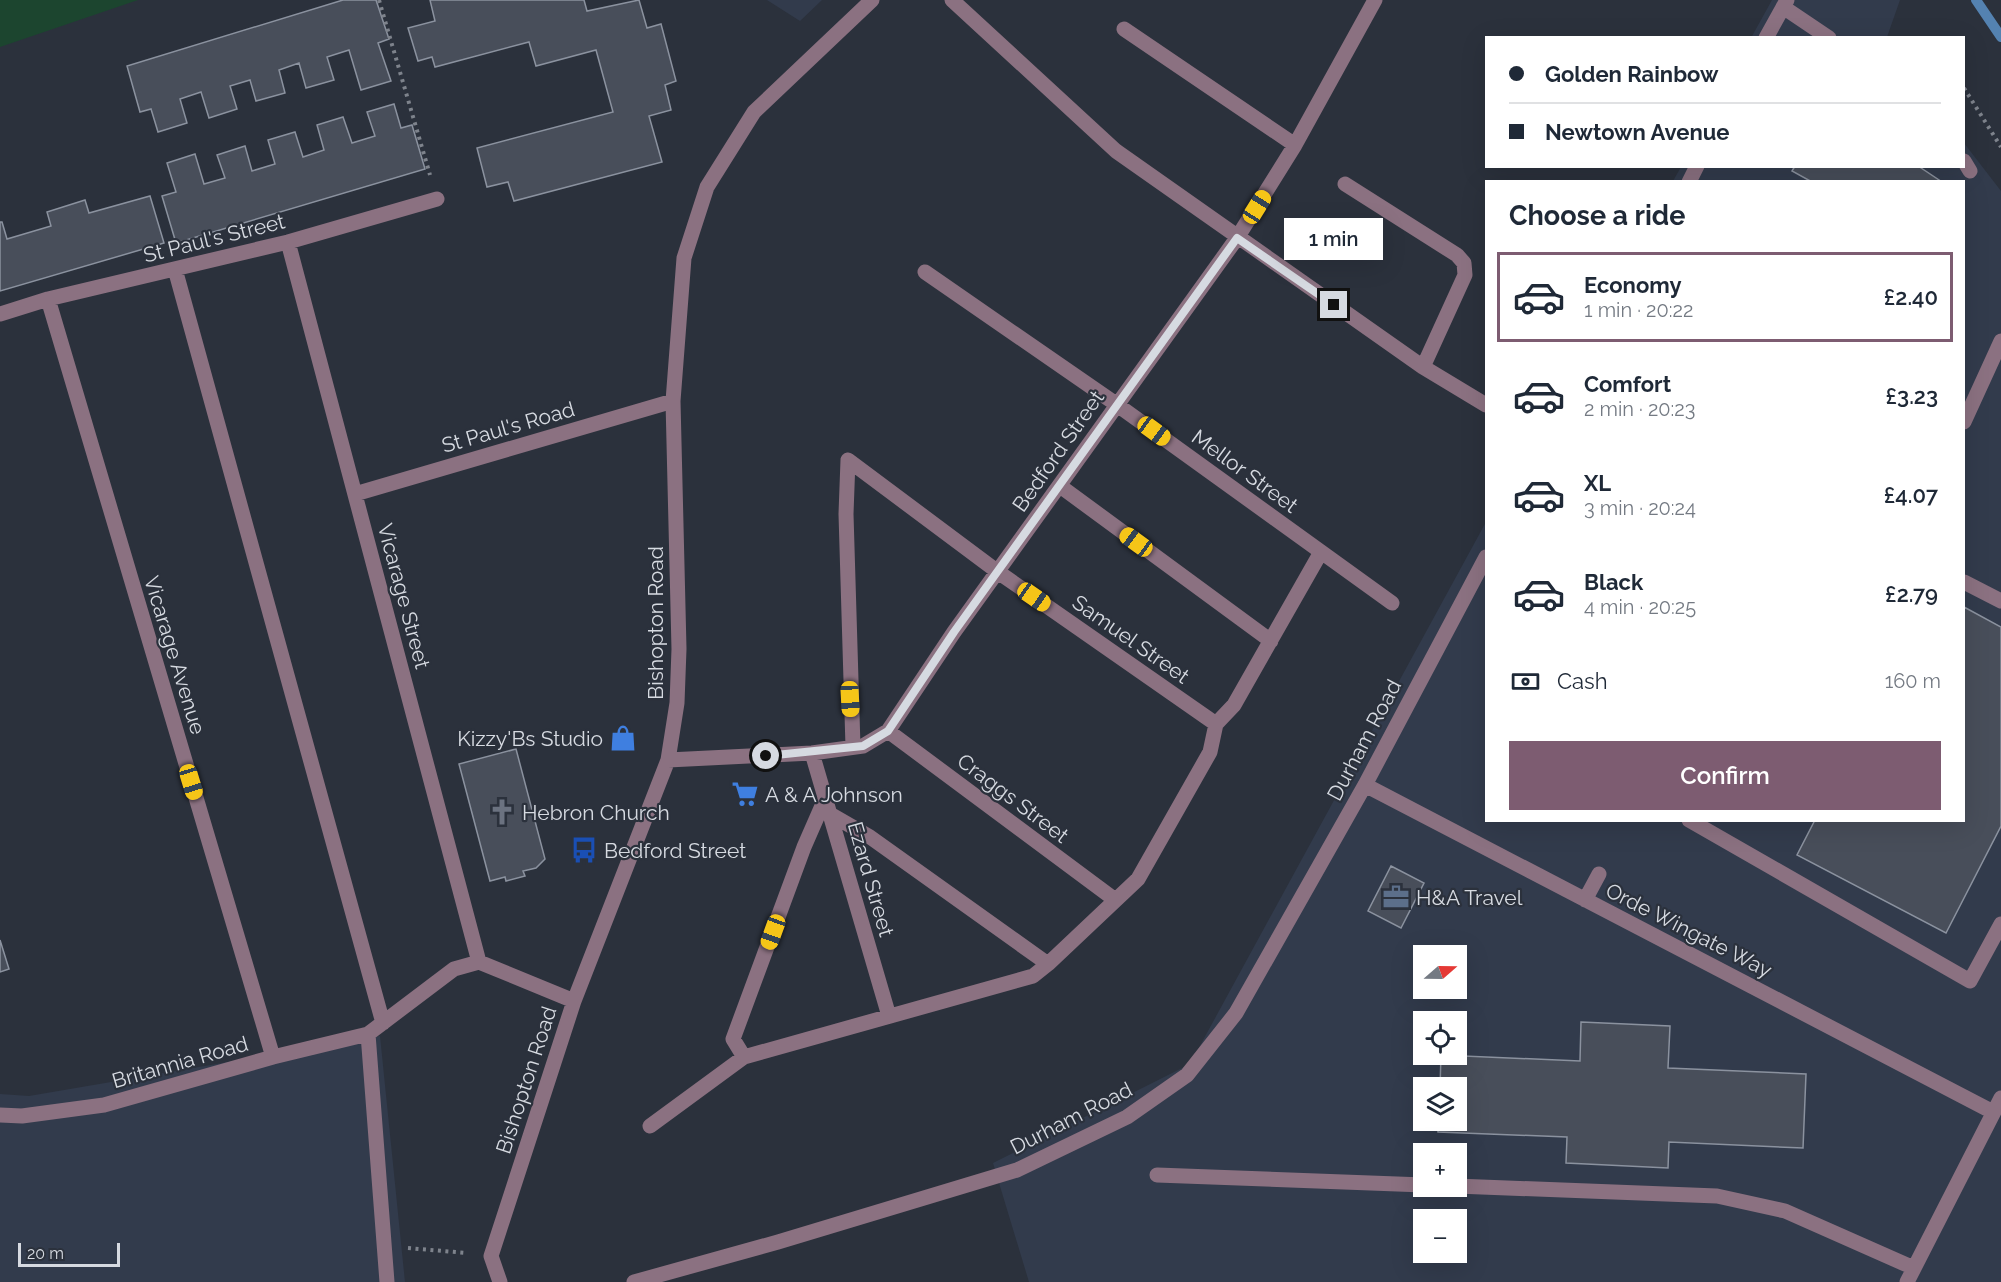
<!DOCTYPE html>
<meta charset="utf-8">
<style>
body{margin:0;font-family:Raleway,sans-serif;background:#f6f6f7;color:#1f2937;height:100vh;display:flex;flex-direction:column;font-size:22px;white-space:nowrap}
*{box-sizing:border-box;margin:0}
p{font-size:20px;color:#747a83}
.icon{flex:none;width:33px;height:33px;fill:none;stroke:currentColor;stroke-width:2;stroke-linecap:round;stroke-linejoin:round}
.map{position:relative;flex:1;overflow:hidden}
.side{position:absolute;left:1485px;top:180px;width:480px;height:642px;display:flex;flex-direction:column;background:#fff;border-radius:0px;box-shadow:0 6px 24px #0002}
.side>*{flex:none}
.guide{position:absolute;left:1485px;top:36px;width:480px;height:132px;border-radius:0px;box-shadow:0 6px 24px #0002;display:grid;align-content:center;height:132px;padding:0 24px;background:#fff}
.needle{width:39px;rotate:70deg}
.fabs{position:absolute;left:1413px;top:945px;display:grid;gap:12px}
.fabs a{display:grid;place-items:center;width:54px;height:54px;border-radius:0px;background:#fff;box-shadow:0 6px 24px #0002;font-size:30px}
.scale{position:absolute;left:18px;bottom:15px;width:102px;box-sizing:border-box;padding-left:6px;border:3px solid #d6dae1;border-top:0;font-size:16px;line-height:21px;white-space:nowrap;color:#d6dae1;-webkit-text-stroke:4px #2b313c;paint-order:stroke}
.end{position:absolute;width:27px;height:27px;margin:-14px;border:8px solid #d6dae1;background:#111;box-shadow:0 0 0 3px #111}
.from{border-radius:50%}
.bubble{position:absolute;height:42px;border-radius:0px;background:#fff;box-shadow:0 6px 24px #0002;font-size:20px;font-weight:600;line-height:42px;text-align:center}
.car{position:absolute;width:18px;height:36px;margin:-18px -9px;border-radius:8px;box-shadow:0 0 4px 2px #0007;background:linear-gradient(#f5c518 24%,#345 0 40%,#f5c518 0 76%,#345 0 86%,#f5c518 0)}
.guide b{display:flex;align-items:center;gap:21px;height:57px;font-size:22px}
.guide b+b{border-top:2px solid #e0e1e3}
.guide i{width:15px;height:15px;background:#1f2937}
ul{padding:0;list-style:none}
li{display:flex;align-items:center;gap:18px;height:90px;margin:0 12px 9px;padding:0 12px;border:3px solid transparent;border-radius:0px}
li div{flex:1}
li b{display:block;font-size:22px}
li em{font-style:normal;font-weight:600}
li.current{border-color:#7d5c71}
li>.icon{width:54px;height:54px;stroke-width:1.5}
h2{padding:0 24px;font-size:27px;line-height:72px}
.pay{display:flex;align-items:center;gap:15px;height:66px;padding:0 24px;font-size:22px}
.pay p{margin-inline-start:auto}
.button{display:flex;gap:12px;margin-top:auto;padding:12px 24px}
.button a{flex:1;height:69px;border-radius:0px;background:#7d5c71;color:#fff;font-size:24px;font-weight:600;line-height:69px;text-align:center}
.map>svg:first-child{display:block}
.built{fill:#323b4c;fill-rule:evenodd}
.green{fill:#1c452f}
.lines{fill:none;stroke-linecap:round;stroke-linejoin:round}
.stream{stroke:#5482b1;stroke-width:10}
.building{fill:#484e5a;stroke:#8b929f;stroke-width:1.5}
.path{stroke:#7e838c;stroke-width:4;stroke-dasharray:3 4.5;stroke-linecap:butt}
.minor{stroke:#8b7181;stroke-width:15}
.route{stroke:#d6dae1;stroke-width:8}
.labels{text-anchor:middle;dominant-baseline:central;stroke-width:4.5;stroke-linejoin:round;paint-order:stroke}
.street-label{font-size:21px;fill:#d6dae1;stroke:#2b313c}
.poi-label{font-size:21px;fill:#d6dae1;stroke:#2b313c;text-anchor:start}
</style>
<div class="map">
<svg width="2001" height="1282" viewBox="0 0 2001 1282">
<rect width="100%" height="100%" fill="#2b313c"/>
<path class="built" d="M767 0H822L800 21Z
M1772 0H1900L1887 37 1751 38Z
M1964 143 2001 191V1282H1029L993 1163 1190 1064 1486 522V820H1964V182L1673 181 1681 167 1964 166ZM1424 956H1456V988H1424ZM1424 1022H1456V1054H1424ZM1424 1088H1456V1120H1424ZM1424 1154H1456V1186H1424ZM1424 1220H1456V1252H1424Z
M380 1036 405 1282H0V1094L29 1096Z"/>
<path class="green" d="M0 0H138L0 47Z"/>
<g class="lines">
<path class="stream" d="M1976 0 2001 37"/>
</g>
<path class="building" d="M343 0H376L389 39 378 43 391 81 361 90 349 50 327 57 334 80 306 88 299 63 279 70 285 93 256 101 250 80 230 86 237 109 209 118 201 92 180 99 187 123 158 132 151 109 140 112 127 66Z
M430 0H584L587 11 639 0 647 28 661 24 676 81 665 85 671 110 649 116 662 162 514 201 508 182 487 187 477 148 613 112 596 50 536 66 529 42 435 67 432 57 418 61 408 28 435 21Z
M394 104 401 128 412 125 425 169 176 243 162 196 176 192 167 163 195 154 204 184 225 178 217 155 245 146 252 171 275 164 268 140 295 132 303 157 324 150 317 125 343 117 352 143 375 136 367 112Z
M1795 166H1918L1942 182H1812L1792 171Z
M150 196 164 243 0 291V222H2L7 239 51 226 47 212 85 200 89 213Z
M1964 607 2001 627V826L1946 933 1797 855 1815 820H1964Z
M516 749 545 859 536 868 523 871 525 876 506 881 505 877 490 881 459 764Z
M1391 866 1424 883 1401 928 1368 911Z
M0 940 9 969 0 972Z
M1581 1022 1670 1026 1668 1068 1806 1074 1803 1148 1669 1142 1668 1168 1566 1163 1567 1137 1438 1132V1120H1456V1088H1440L1441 1055 1580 1061Z"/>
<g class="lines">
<path class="path" d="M379 0 430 175
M1964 88 2001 147
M408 1248 467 1253"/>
<path class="minor" d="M952 0 1116 151 1423 367 1486 405
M1783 7 1829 38
M1124 29 1295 145
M1766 38 1787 0
M1964 161 1970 171
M1689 182 1697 166
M1345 184 1457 255 1464 263 1465 275 1423 367
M288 242 479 962
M175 269 383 1023
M925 272 1116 404 1392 603
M48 299 273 1057
M0 314 48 299 288 242 437 199
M1964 422 2001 341
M848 460 998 572 1216 724
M848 460 846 514 853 747
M1060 486 1271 641
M355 494 673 401
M1964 582 2001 601
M888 731 1114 899
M812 753 889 1016
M668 760 812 753 863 746 888 731 954 632 1237 238 1295 145 1375 0
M1365 785 1993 1112
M825 799 804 847 733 1039 744 1057 1033 976 1048 964 1138 879 1210 752 1216 724 1234 705 1321 552
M830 814 870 837 1048 964
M1689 820 1970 981 2001 924
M1585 900 1599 874
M368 1034 387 1282
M0 1115 22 1116 104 1105 273 1057 368 1034 454 969 479 962 574 1001
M650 1126 744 1057
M1157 1175 1424 1185
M1456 1186 1717 1196 1785 1211 1914 1268
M500 1282 491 1256 574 1001 668 760 677 703 679 649 673 401 684 258 707 187 754 112 872 0
M634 1282 778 1242 1017 1170 1127 1117 1187 1075 1236 1013 1365 785 1486 557
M1907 1282 2001 1098"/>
</g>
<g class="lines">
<path class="route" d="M766 756 863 746 888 731 954 632 1237 238 1334 305"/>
</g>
<defs>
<g id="shop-bare" transform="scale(2.07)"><path d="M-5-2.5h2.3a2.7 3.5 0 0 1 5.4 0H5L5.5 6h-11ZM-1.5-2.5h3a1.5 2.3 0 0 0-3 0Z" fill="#3f7fe0" stroke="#2b313c" stroke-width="2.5" paint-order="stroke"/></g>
<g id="supermarket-bare" transform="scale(2.07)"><path d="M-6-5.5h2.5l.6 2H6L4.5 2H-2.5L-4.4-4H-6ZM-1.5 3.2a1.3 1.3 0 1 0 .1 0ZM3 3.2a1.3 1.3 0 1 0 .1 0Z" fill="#3f7fe0" stroke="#2b313c" stroke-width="2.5" paint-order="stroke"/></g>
<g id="church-bare" transform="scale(2.07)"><path d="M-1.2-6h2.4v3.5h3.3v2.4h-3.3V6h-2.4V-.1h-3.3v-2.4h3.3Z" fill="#6b7280" stroke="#2b313c" stroke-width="2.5" paint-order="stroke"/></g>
<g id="bus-bare" transform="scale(2.07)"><path d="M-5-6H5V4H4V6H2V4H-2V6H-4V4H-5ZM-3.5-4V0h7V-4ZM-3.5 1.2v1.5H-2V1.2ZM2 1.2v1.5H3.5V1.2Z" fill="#1a4fb4" stroke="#2b313c" stroke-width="2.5" paint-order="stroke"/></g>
<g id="office-bare" transform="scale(2.07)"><path d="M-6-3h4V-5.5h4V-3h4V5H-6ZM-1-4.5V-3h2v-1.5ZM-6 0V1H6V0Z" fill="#5c6f8a" stroke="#2b313c" stroke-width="2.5" paint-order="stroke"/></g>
</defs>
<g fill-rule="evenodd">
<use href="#shop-bare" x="623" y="738"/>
<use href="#supermarket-bare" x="745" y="794"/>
<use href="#church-bare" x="502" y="812"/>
<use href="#bus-bare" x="584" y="850"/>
<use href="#office-bare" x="1396" y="897"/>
</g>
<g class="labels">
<g class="street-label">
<text transform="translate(214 238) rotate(-14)">St Paul's Street</text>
<text transform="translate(508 427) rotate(-16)">St Paul's Road</text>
<text transform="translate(1058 451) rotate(-55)">Bedford Street</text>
<text transform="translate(1245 471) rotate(36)">Mellor Street</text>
<text transform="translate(404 596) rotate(75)">Vicarage Street</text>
<text transform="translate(655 623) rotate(-90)">Bishopton Road</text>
<text transform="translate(1131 639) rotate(35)">Samuel Street</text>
<text transform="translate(175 655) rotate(73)">Vicarage Avenue</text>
<text transform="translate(1364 740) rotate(-62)">Durham Road</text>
<text transform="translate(1013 798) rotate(37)">Craggs Street</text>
<text transform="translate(871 879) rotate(74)">Ezard Street</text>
<text transform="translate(1689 930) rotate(27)">Orde Wingate Way</text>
<text transform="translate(180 1062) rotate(-16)">Britannia Road</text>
<text transform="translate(526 1080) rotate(-72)">Bishopton Road</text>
<text transform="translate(1071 1118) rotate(-27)">Durham Road</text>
</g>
<g class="poi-label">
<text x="603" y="738" text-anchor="end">Kizzy'Bs Studio</text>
<text x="765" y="794">A &amp; A Johnson</text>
<text x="522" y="812">Hebron Church</text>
<text x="604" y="850">Bedford Street</text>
<text x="1416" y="897">H&amp;A Travel</text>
</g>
</g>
</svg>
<div class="fabs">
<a><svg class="needle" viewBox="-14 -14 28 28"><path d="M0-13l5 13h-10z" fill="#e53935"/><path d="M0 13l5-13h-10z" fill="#747a83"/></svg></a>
<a><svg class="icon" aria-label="locate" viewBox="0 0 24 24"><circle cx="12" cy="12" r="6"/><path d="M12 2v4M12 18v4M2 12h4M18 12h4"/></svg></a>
<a><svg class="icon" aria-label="layers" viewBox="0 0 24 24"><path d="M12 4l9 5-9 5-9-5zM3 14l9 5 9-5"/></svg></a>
<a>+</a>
<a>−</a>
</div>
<div class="scale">20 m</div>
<i class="end from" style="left:766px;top:756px"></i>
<i class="end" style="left:1334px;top:305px"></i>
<div class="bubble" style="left:1284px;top:218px;width:99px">1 min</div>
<i class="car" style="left:1257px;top:207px;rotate:32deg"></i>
<i class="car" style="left:1154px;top:431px;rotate:126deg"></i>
<i class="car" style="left:1136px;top:542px;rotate:306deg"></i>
<i class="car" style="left:1034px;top:597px;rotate:125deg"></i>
<i class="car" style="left:850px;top:699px;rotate:177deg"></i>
<i class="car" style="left:191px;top:782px;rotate:163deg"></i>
<i class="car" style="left:773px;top:932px;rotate:200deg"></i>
<div class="guide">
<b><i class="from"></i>Golden Rainbow</b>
<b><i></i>Newtown Avenue</b>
</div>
<section class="side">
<h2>Choose a ride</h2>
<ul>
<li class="current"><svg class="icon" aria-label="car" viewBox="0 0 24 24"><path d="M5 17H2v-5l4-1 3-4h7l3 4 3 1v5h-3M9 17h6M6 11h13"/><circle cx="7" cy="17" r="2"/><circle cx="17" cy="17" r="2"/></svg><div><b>Economy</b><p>1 min · 20:22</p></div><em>£2.40</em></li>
<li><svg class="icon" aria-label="car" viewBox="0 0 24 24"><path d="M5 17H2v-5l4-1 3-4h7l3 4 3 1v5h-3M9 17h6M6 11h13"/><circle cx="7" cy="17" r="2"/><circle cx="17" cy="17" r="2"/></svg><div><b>Comfort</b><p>2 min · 20:23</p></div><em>£3.23</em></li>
<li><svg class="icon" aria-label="car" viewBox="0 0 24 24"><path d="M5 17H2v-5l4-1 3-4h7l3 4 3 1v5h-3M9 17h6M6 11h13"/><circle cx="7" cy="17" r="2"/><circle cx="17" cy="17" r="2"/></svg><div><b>XL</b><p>3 min · 20:24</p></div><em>£4.07</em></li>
<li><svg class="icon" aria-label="car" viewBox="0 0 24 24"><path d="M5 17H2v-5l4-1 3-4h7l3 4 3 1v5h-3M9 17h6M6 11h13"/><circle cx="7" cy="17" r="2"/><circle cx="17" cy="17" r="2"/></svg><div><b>Black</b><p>4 min · 20:25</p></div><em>£2.79</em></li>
</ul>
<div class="pay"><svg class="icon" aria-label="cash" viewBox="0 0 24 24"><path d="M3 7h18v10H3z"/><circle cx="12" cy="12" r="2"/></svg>Cash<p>160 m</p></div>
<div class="button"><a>Confirm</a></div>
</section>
</div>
